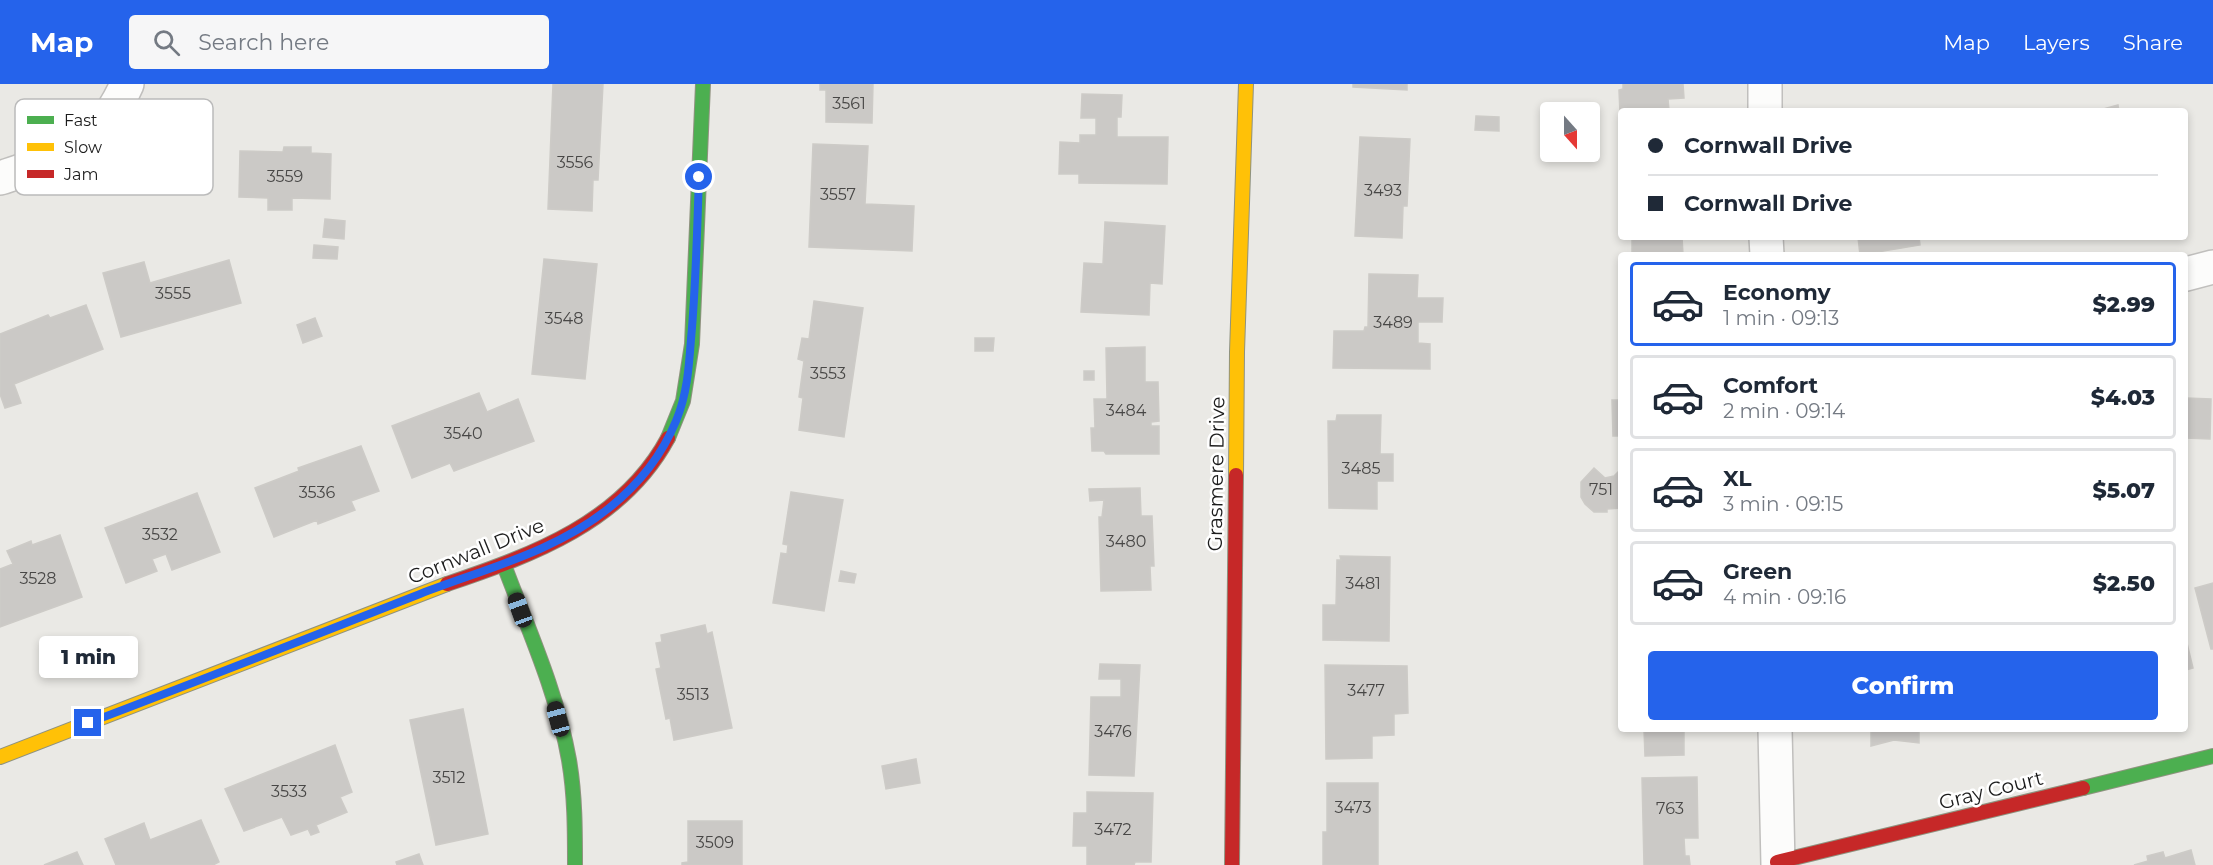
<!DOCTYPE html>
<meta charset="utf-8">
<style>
body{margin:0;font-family:Montserrat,sans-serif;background:#f6f6f7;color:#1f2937;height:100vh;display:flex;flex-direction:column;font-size:22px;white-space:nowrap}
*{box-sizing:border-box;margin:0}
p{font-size:20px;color:#747a83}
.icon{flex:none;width:33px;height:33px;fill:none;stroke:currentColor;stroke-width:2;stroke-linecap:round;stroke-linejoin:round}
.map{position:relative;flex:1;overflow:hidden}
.panel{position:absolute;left:1618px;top:168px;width:570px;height:480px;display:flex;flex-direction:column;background:#fff;border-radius:6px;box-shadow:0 3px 9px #0003}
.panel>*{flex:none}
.top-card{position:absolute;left:1618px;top:24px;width:570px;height:132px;border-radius:6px;box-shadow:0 3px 9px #0003;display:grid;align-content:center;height:132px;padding:0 30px;background:#fff}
.needle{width:39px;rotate:159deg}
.controls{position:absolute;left:1540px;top:18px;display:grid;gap:12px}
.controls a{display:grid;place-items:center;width:60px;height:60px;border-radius:6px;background:#fff;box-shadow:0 3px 9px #0003;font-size:30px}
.end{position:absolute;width:27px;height:27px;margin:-14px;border:8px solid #2563eb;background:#fff;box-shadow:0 0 0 3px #fff}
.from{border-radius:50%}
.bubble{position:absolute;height:42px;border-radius:6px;background:#fff;box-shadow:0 3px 9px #0003;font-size:20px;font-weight:800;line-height:42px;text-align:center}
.car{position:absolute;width:18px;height:36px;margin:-18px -9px;border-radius:8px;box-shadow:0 0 4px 2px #0007;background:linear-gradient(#222 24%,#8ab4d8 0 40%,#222 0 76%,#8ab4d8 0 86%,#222 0)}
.top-card b{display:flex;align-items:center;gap:21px;height:57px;font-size:22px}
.top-card b+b{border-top:2px solid #e0e1e3}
.top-card i{width:15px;height:15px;background:#1f2937}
ul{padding:10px 0 0;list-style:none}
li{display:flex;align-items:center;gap:18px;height:84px;margin:0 12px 9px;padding:0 18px;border:3px solid #e0e1e3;border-radius:6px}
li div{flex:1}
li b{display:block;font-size:22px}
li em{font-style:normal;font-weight:800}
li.on{border-color:#2563eb}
li>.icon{width:54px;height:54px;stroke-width:1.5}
.action{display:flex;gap:12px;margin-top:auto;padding:12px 30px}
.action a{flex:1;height:69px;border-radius:6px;background:#2563eb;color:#fff;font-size:24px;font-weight:800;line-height:69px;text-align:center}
header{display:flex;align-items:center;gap:36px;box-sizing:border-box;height:84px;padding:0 30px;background:#2563eb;color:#fff}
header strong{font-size:28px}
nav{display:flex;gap:33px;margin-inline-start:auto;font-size:21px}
.search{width:420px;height:54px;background:#f6f6f7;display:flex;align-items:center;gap:15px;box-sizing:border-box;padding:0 21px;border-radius:6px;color:#747a83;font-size:22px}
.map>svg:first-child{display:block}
.building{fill:#cbc9c6;stroke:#cdcbc7;stroke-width:1.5}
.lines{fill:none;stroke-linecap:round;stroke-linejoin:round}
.street-casing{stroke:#c0bfbd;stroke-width:36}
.fast-casing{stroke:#8f927f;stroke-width:16}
.slow-casing{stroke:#8f927f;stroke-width:16}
.jam-casing{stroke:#8f927f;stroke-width:16}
.street{stroke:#fcfcfb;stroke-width:33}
.fast{stroke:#4caf50;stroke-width:14}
.slow{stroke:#ffc107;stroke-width:14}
.jam{stroke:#c62828;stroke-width:14}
.route{stroke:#2563eb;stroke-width:8}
.labels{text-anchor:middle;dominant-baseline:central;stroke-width:5;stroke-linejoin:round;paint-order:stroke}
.number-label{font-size:16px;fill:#484746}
.street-label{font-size:20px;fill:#1c1c1c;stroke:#fff}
.key{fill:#fff;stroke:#bbb;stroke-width:1.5}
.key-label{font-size:16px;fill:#1c1c1c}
</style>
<header>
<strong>Map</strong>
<div class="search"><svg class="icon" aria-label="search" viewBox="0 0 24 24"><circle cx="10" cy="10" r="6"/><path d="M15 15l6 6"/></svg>Search here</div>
<nav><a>Map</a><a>Layers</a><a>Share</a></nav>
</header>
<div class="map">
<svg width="2213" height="781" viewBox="0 0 2213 781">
<rect width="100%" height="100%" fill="#eae9e5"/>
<path class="building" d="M553 0H603L598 96H593L592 127 548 125Z
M820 0H873L872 39 826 38V6H820Z
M1353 0H1407V6L1353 3Z
M1623 0H1683L1684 14 1668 15 1669 27H1622L1621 53 1619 6 1623 5Z
M1082 10 1122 11 1121 33H1117V53H1168L1167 100 1079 99V90H1059L1060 58 1080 59V51H1096V34H1081Z
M2118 21 2119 27H2096Z
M1476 32 1499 33V47L1475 46Z
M1360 53 1410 55 1407 122H1403L1402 154 1355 152Z
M813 60 868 62 865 120 914 122 912 167 809 163Z
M284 63H311V69L331 70 330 115 292 114V126H268V114L239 113 240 67 283 68Z
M325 135 345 137 344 155 323 153Z
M1105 138 1165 142 1162 200 1150 199 1149 231 1081 228 1084 179 1103 180Z
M1632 153H1682L1683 171H1632Z
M1858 153H1919L1920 161 1860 171Z
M314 161 338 163 337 175 313 174Z
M544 175 597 180 585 295 532 290Z
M229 176 241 219 121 253 103 189 144 178 150 199Z
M1369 190 1418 191 1417 214H1443L1442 238H1418V259L1430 260V285L1333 284 1334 247H1364L1365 243H1368Z
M814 217 863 224 844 353 799 346 803 314 799 313 804 277 798 275 802 254 809 255Z
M86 221 103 265 14 300 21 319 5 324 0 310V250L48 231 50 234Z
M315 234 322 252 303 259 297 241Z
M975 254H994L993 267H975Z
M1145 263V298H1158L1159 337 1151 338V342H1159V370H1106L1104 367H1092L1091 344H1095L1094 315H1107L1106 264Z
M1084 287H1094V296H1084Z
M479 309 487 328 518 315 534 357 454 387 450 379 412 394 392 342Z
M2186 314 2211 315 2210 355 2186 354Z
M1612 316H1622V352H1613Z
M1337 331H1381L1380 370H1393V397H1377V425L1329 424 1328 337H1336Z
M361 362 379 407 351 417 355 426 318 440 317 436 274 453 255 404 299 387 298 384Z
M1594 384 1605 394 1614 392 1622 384V424L1607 425V428H1594L1585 420 1581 413V398Z
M1140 404 1141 432H1152L1154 482H1150L1151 506 1101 507 1099 433H1102L1104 416 1090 417 1089 405Z
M791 408 843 416 824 527 773 519 781 469 787 470 788 461 783 460Z
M197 409 220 468 172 486 166 470 152 475 157 487 126 499 105 444Z
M60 451 82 513 0 543V485L13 480 7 467 31 457 32 461Z
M1340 472 1390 473 1389 557 1323 556V521H1336L1337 476H1341Z
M841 487 856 490 854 499 839 497Z
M2213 499V565H2211L2195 504Z
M705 541 707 550 712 548 732 644 674 656 670 634 666 635 656 585 661 584 656 559 662 558 661 551Z
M2186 555 2193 584 2186 586Z
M1100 580 1140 581 1134 692 1089 691 1091 613H1121V595H1099Z
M1325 581 1407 582 1408 629 1394 630V651L1372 652V674L1326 675Z
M463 625 488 750 436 761 410 636Z
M1644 645H1684V671L1645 672Z
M1871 645H1919V659L1894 656 1871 662Z
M335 661 352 708 340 713 347 728 316 741 319 748 311 751 308 745 291 751 282 733 244 747 225 705Z
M916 675 920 699 886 705 882 682Z
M1697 693 1698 754H1684L1685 772H1689L1690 781H1644L1642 694Z
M1327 699H1378V781H1323V748H1327Z
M1087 708 1153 709 1151 778H1135L1134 781H1087V762H1073L1074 729H1087Z
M201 736 219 778 213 781H116L105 755 144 739 150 756Z
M688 737H742V781H682V779L688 778Z
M2191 766 2195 781H2134L2148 777 2147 772 2163 768 2165 774Z
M77 768 83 781H44Z
M419 770 423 781H397L396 778Z"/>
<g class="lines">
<g class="street-casing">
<path id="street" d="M1765 0V27
M0 94C61 74 99 64 127 0
M1766 153 1767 171
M2186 190 2213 183
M1775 645 1778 781"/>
</g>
<g class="fast-casing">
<path id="fast" d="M668 354 683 317 692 260 703 0
M504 481C528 545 557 608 569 676 575 711 575 746 575 781
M2083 704 2213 672"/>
</g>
<g class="slow-casing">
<path id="slow" d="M1236 391 1237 268 1246 0
M0 673 447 500"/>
</g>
<g class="jam-casing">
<path id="jam" d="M447 500C533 471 623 438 668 354
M1777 778 2083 704
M1232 781 1236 391"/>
</g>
<use href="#street" class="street"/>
<use href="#fast" class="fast"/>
<use href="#slow" class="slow"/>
<use href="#jam" class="jam"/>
</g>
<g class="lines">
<path class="route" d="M88 639C199 597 310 553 420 510 484 485 555 468 609 424 638 401 662 371 676 337 687 311 689 283 691 255 696 202 697 147 699 93"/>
</g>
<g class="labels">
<g class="number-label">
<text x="849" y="19">3561</text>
<text x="575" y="78">3556</text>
<text x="285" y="92">3559</text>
<text x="1383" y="106">3493</text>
<text x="838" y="110">3557</text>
<text x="173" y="209">3555</text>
<text x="564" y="234">3548</text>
<text x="1393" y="238">3489</text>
<text x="828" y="289">3553</text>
<text x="1126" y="326">3484</text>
<text x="463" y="349">3540</text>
<text x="1361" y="384">3485</text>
<text x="1601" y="405">751</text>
<text x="317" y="408">3536</text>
<text x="160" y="450">3532</text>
<text x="1126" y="457">3480</text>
<text x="38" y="494">3528</text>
<text x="1363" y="499">3481</text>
<text x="1366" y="606">3477</text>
<text x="693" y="610">3513</text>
<text x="1113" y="647">3476</text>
<text x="449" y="693">3512</text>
<text x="289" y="707">3533</text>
<text x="1353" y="723">3473</text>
<text x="1670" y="724">763</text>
<text x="1113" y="745">3472</text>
<text x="715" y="758">3509</text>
</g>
<g class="street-label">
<text transform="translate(1216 390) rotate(-89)">Grasmere Drive</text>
<text transform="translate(476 467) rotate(-22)">Cornwall Drive</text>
<text transform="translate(1991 706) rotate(-14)">Gray Court</text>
</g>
</g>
<rect x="15" y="15" width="198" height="96" rx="9" class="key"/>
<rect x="27" y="32" width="27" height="8" fill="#4caf50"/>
<rect x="27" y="59" width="27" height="8" fill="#ffc107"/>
<rect x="27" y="86" width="27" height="8" fill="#c62828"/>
<g class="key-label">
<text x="64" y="42">Fast</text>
<text x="64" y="69">Slow</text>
<text x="64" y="96">Jam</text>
</g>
</svg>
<div class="controls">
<a><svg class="needle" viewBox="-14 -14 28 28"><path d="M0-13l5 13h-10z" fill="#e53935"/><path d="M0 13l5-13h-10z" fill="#747a83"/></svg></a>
</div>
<i class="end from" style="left:699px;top:93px"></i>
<i class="end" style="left:88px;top:639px"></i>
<div class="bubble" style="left:39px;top:552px;width:99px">1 min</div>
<i class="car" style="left:520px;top:526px;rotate:340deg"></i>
<i class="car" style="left:558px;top:635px;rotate:345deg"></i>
<div class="top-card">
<b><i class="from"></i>Cornwall Drive</b>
<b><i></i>Cornwall Drive</b>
</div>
<section class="panel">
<ul>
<li class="on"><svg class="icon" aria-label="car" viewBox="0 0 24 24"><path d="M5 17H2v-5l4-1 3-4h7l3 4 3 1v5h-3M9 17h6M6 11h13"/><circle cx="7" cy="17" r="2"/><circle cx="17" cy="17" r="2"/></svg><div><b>Economy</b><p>1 min · 09:13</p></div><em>$2.99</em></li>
<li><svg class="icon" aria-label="car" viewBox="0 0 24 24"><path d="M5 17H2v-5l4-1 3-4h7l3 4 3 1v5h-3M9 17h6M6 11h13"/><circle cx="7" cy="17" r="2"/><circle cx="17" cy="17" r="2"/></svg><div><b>Comfort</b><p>2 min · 09:14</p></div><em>$4.03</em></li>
<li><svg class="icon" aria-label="car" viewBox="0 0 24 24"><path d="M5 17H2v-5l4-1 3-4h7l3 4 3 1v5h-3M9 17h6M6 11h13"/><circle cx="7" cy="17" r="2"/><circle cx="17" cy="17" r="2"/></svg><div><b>XL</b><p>3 min · 09:15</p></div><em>$5.07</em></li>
<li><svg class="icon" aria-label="car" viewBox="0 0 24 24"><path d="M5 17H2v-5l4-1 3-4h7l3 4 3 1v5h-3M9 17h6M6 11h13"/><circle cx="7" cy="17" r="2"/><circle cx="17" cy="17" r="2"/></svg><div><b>Green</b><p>4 min · 09:16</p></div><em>$2.50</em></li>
</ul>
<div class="action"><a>Confirm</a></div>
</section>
</div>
